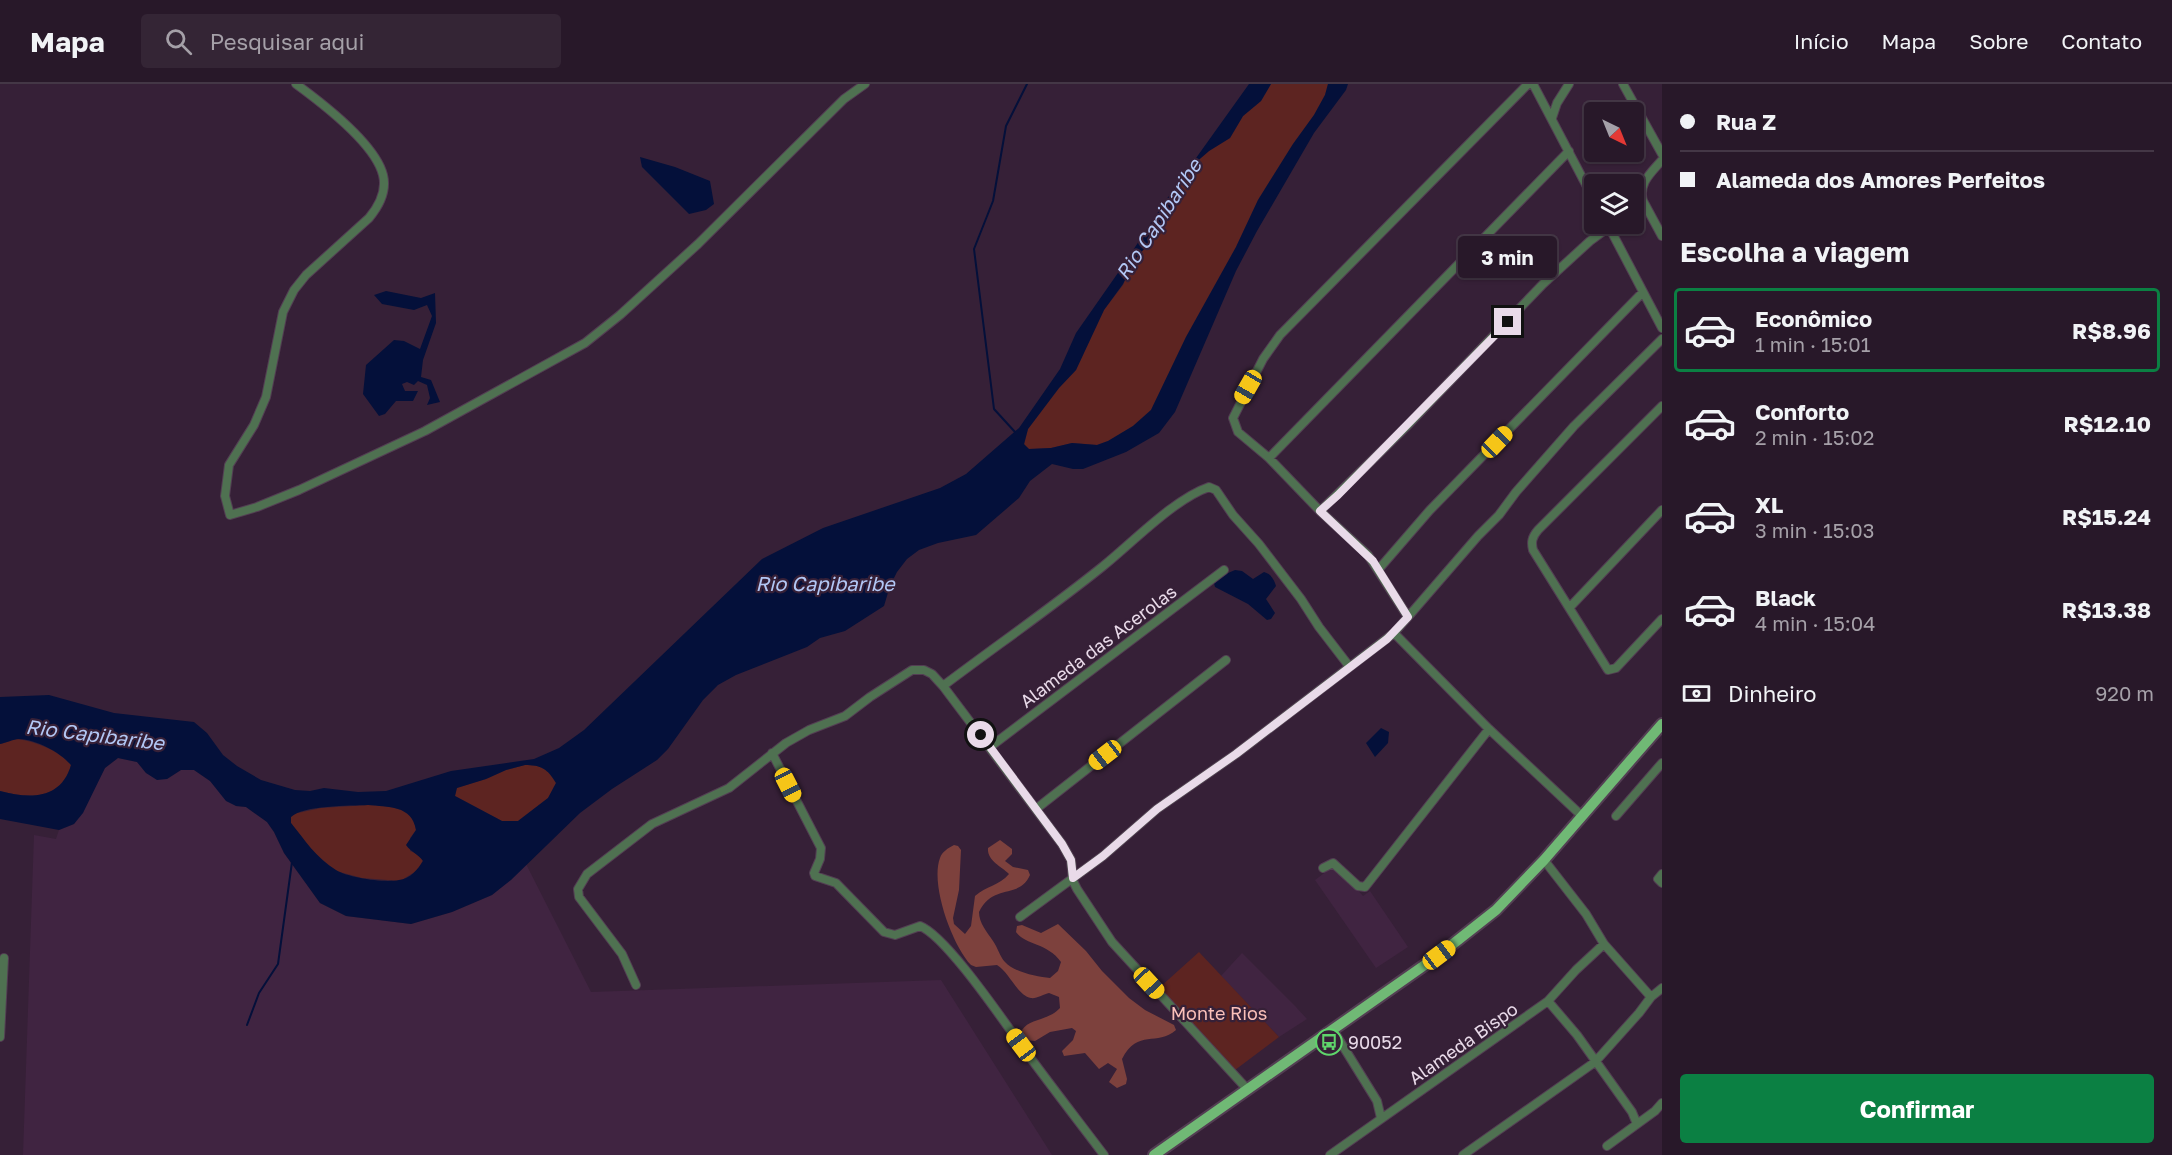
<!DOCTYPE html>
<html lang="pt">
<meta charset="utf-8">
<style>
body{margin:0;font-family:"Golos Text",sans-serif;background:#342535;color:#f1f3f6;height:100vh;display:flex;flex-direction:column;font-size:22px;white-space:nowrap}
*{box-sizing:border-box;margin:0}
p{font-size:20px;color:#a5a0a8}
.icon{flex:none;width:33px;height:33px;fill:none;stroke:currentColor;stroke-width:2;stroke-linecap:round;stroke-linejoin:round}
.map{position:relative;flex:1;overflow:hidden}
.side{display:flex;flex-direction:column;background:#281829;width:510px}
.side>*{flex:none}
.top-card{display:grid;align-content:center;height:132px;padding:0 18px;background:#281829}
.needle{width:39px;rotate:137deg}
.buttons{position:absolute;left:1584px;top:18px;display:grid;gap:12px}
.buttons a{display:grid;place-items:center;width:60px;height:60px;border-radius:6px;background:#281829;box-shadow:0 2px 4px #0004,0 0 0 2px #443746;font-size:30px}
.end{position:absolute;width:27px;height:27px;margin:-14px;border:8px solid #e9dae9;background:#111;box-shadow:0 0 0 3px #111}
.from{border-radius:50%}
.bubble{position:absolute;height:42px;border-radius:6px;background:#281829;box-shadow:0 2px 4px #0004,0 0 0 2px #443746;font-size:20px;font-weight:700;line-height:42px;text-align:center}
.car{position:absolute;width:18px;height:36px;margin:-18px -9px;border-radius:8px;box-shadow:0 0 4px 2px #0007;background:linear-gradient(#f5c518 24%,#345 0 40%,#f5c518 0 76%,#345 0 86%,#f5c518 0)}
.top-card b{display:flex;align-items:center;gap:21px;height:57px;font-size:22px}
.top-card b+b{border-top:2px solid #443746}
.top-card i{width:15px;height:15px;background:#f1f3f6}
ul{padding:0;list-style:none}
li{display:flex;align-items:center;gap:18px;height:84px;margin:0 12px 9px;padding:0 6px;border:3px solid transparent;border-radius:6px}
li div{flex:1}
li b{display:block;font-size:22px}
li em{font-style:normal;font-weight:700}
li.selected{border-color:#0b8043}
li>.icon{width:54px;height:54px;stroke-width:1.5}
h2{padding:0 18px;font-size:27px;line-height:72px}
.pay{display:flex;align-items:center;gap:15px;height:66px;padding:0 18px;font-size:22px}
.pay p{margin-inline-start:auto}
.primary-button{display:flex;gap:12px;margin-top:auto;padding:12px 18px}
.primary-button a{flex:1;height:69px;border-radius:6px;background:#0b8043;color:#fff;font-size:24px;font-weight:700;line-height:69px;text-align:center}
header{display:flex;align-items:center;gap:36px;box-sizing:border-box;height:84px;padding:0 30px;background:#281829;border-bottom:2px solid #443746}
header strong{font-size:28px}
nav{display:flex;gap:33px;margin-inline-start:auto;font-size:21px}
.search{width:420px;height:54px;background:#342535;display:flex;align-items:center;gap:15px;box-sizing:border-box;padding:0 21px;border-radius:6px;color:#a5a0a8;font-size:22px}
main{display:flex;flex:1;min-height:0}
.map>svg:first-child{display:block}
.built{fill:#402441}
.green{fill:#5d2421}
.forest{fill:#7d413d}
.water{fill:#04103a;fill-rule:evenodd}
.lines{fill:none;stroke-linecap:round;stroke-linejoin:round}
.stream{stroke:#04103a;stroke-width:2}
.minor-casing{stroke:#533e53;stroke-width:10}
.major-casing{stroke:#533e53;stroke-width:14}
.minor{stroke:#4f7151;stroke-width:8}
.major{stroke:#70b975;stroke-width:10}
.route{stroke:#e9dae9;stroke-width:8}
.labels{text-anchor:middle;dominant-baseline:central;stroke-width:4.5;stroke-linejoin:round;paint-order:stroke}
.street-label{font-size:18px;fill:#e9dae9;stroke:#362037}
.park-label{font-size:18px;fill:#fbc0ba;stroke:#362037}
.poi-label{font-size:18px;fill:#e9dae9;stroke:#362037;text-anchor:start}
.water-label{font-size:20px;font-style:italic;fill:#b2c7f5;stroke:#362037}
</style>
<header>
<strong>Mapa</strong>
<div class="search"><svg class="icon" aria-label="search" viewBox="0 0 24 24"><circle cx="10" cy="10" r="6"/><path d="M15 15l6 6"/></svg>Pesquisar aqui</div>
<nav><a>Início</a><a>Mapa</a><a>Sobre</a><a>Contato</a></nav>
</header>
<main>
<div class="map">
<svg width="1662" height="1071" viewBox="0 0 1662 1071">
<rect width="100%" height="100%" fill="#362037"/>
<path class="built" d="M118 674 137 678 146 689 167 695 181 686H194L210 697 236 722 246 723 267 738 274 748 284 769 320 819 346 832 411 840 452 828 492 811 526 780 591 908 941 896 1052 1071H23L34 751 56 755 59 746 74 740 105 684Z
M1335 781 1363 812 1370 807 1408 863 1376 884 1315 796Z
M1242 869 1296 923 1307 935 1279 953 1221 892Z"/>
<path class="green" d="M1271 0H1328L1325 11 1314 31 1293 60 1258 116 1236 163 1186 253 1151 326 1133 342 1108 357 1097 361 1072 359 1051 364 1029 365 1024 361 1028 345 1059 304 1076 286 1104 226 1123 201 1134 177 1177 112 1184 94 1194 80 1209 67 1230 54 1243 32 1261 17Z
M17 655C37 658 58 666 71 681 61 716 29 715 0 707V660Z
M525 681C541 681 548 685 556 699L548 714 518 737H502L455 712 456 704 486 695 506 686Z
M368 721C388 723 412 721 416 746L410 754V767L418 770 423 776 418 786 400 797 362 794 336 787 311 766 291 739V733L293 730 321 724Z
M1199 868 1279 953 1235 986 1159 904Z"/>
<path class="forest" d="M1000 756 1012 765V770L1005 777 1013 783 1028 786 1030 791C1019 816 994 798 979 828 979 839 987 848 993 857 998 864 1000 873 1005 878 1014 888 1037 893 1050 894L1058 887 1061 878C1048 859 1025 861 1016 848L1017 842 1022 841 1041 849 1058 840 1086 867 1102 887 1129 914 1145 926 1174 941 1176 946C1157 963 1138 944 1122 975L1127 995 1126 1000 1117 1004 1109 998 1117 985 1108 979 1099 985 1085 969 1064 972 1062 967 1073 956 1076 947 1072 944 1050 948 1035 957 1025 956 1022 946C1030 934 1048 937 1060 924L1059 913 1049 909C1044 910 1036 915 1031 914 1018 912 1009 888 997 881L976 883 971 881C952 861 930 800 940 774 942 768 948 764 954 761L958 762 961 766 959 806 953 834 954 840 965 850 971 842 975 812C986 802 999 802 1009 790 1001 782 987 777 988 764Z"/>
<path class="water" d="M1249 0H1271L1261 17 1243 32 1230 54 1209 67 1194 80 1184 94 1160 146 1134 177 1123 200 1104 226 1076 286 1059 304 1028 345 1024 360 1029 365 1051 364 1072 359 1097 361 1108 357 1133 342 1151 326 1186 253 1236 163 1258 116 1293 60 1314 31 1325 11 1328 0H1348L1346 6 1314 49 1257 147 1236 187 1175 328 1159 349 1126 368 1083 385H1073L1052 380 1030 397 1019 414 976 451 938 459 919 466 907 475 897 488 890 502 884 522 845 547 820 554 807 563 736 591 718 601 703 616 668 665 657 676 612 705 580 729 511 796 492 811 452 828 411 840 346 832 320 819 284 769 274 748 267 738 246 723 236 722 226 717 210 697 194 686H181L167 695 157 696 146 689 137 678 118 674 105 684 83 729 74 740 59 746 0 735V707C29 715 61 716 71 681 60 668 37 656 19 655 13 655 6 659 0 660V613L49 611 114 629 194 638 207 649 223 671 237 682 261 696 295 706 310 707 324 704 358 708 386 707 451 687 534 675 559 664 584 646 762 475 823 444 940 404 966 390 1019 344 1060 285 1076 249 1120 186 1166 116ZM525 681C541 681 548 685 556 699L548 714 518 737H502L455 712 457 704 486 695 506 686ZM368 721C388 723 412 721 416 746L406 761C411 768 418 770 423 777 418 785 410 795 399 796 384 799 349 794 336 786 316 774 305 756 291 739V733C304 721 349 722 368 721Z
M640 73 675 83 710 97 714 120 706 126 689 130 642 83Z
M386 207 421 214 435 209 436 239 423 276 421 293 431 296 440 318 427 321 430 314 427 301 418 297 414 301 407 298 402 300 405 307H418L413 317H396L385 330 379 332 363 310 366 281 394 256 404 257 420 265 432 232 427 221 414 226 382 220 374 211Z
M1235 486 1242 487 1253 495 1264 488C1271 490 1274 495 1276 502L1266 515 1275 529 1271 535 1267 536 1248 520 1215 503 1214 499 1219 493Z
M1381 644 1389 648 1388 659 1375 673 1366 659Z"/>
<g class="lines">
<path class="stream" d="M1015 348 994 325 974 165 993 117 1006 42 1027 0
M247 941 259 909 278 880 292 778"/>
<g class="minor-casing">
<path id="minor" d="M296 0C322 19 375 59 383 91 387 107 379 122 369 134L306 191 294 206 283 228 266 313 254 341 229 381 225 412 230 431 257 423 299 406 425 347 585 259 620 231 698 160 844 15 865 0
M1533 0 1594 116
M1623 0 1662 70
M1552 34 1557 19 1569 0
M1662 76C1651 89 1638 99 1643 117L1662 152
M1608 141 1662 244
M1662 322 1538 446C1532 453 1531 458 1533 466L1608 586 1616 584 1662 535
M1269 374 1569 67
M1320 427 1406 343 1543 200 1590 157 1609 143
M1378 486 1430 426 1643 208
M1570 523 1662 426
M1408 533 1368 471 1320 427 1269 374 1238 348 1233 334 1263 275 1280 251 1528 0
M1394 549 1489 645 1582 732
M943 602C996 562 1051 524 1102 483 1132 459 1174 415 1209 403L1216 406 1233 431 1259 460 1301 515 1319 543 1349 582
M990 663 1224 486
M772 669 821 764 820 775 814 789 815 792 836 799 884 848 895 851 920 842C946 852 1002 935 1021 961 1048 998 1076 1034 1104 1071
M1036 725 1226 576
M1616 732 1662 679
M1544 776 1586 830 1604 860 1651 913
M1323 784 1333 779 1358 802 1365 803 1489 645
M1662 790 1658 795 1662 799
M1020 833 1103 772 1157 725 1236 670 1394 549 1478 452 1499 431 1516 408 1574 342 1662 255
M636 901 622 870 579 813 578 805 587 790 652 740 729 704 786 659 809 646 845 632 870 613 912 586H924L932 590 943 602 1062 760 1071 776 1073 797 1077 805 1112 858 1248 1006
M1548 917 1577 951 1632 1028 1637 1040
M1333 946 1377 1017 1381 1034
M0 953 4 874
M1607 1062 1655 1027 1662 1019
M1330 1071 1548 917 1576 886 1604 860
M1463 1071 1595 978 1639 929 1651 913 1662 904"/>
</g>
<g class="major-casing">
<path id="major" d="M1154 1071 1439 871 1496 826 1544 776 1662 640"/>
</g>
<use href="#minor" class="minor"/>
<use href="#major" class="major"/>
</g>
<g class="lines">
<path class="route" d="M981 651 1062 760 1071 776 1073 794 1103 772 1157 725 1236 670 1387 555 1408 533 1373 477 1320 427 1338 411 1508 238"/>
</g>
<defs>
<g id="bus-ring" transform="scale(1.35)"><circle r="9.5" fill="#362037" stroke="#5fd56b" stroke-width="1.5"/><path d="M-5-6H5V4H4V6H2V4H-2V6H-4V4H-5ZM-3.5-4V0h7V-4ZM-3.5 1.2v1.5H-2V1.2ZM2 1.2v1.5H3.5V1.2Z" fill="#5fd56b"/></g>
</defs>
<g fill-rule="evenodd">
<use href="#bus-ring" x="1329" y="958"/>
</g>
<g class="labels">
<g class="street-label">
<text transform="translate(1098 562) rotate(-37)">Alameda das Acerolas</text>
<text transform="translate(1463 959) rotate(-35)">Alameda Bispo</text>
</g>
<g class="park-label">
<text x="1219" y="929">Monte Rios</text>
</g>
<g class="poi-label">
<text x="1348" y="958">90052</text>
</g>
<g class="water-label">
<text transform="translate(1158 135) rotate(-57)">Rio Capibaribe</text>
<text x="825" y="499">Rio Capibaribe</text>
<text transform="translate(95 650) rotate(7)">Rio Capibaribe</text>
</g>
</g>
</svg>
<div class="buttons">
<a><svg class="needle" viewBox="-14 -14 28 28"><path d="M0-13l5 13h-10z" fill="#e53935"/><path d="M0 13l5-13h-10z" fill="#a5a0a8"/></svg></a>
<a><svg class="icon" aria-label="layers" viewBox="0 0 24 24"><path d="M12 4l9 5-9 5-9-5zM3 14l9 5 9-5"/></svg></a>
</div>
<i class="end from" style="left:981px;top:651px"></i>
<i class="end" style="left:1508px;top:238px"></i>
<div class="bubble" style="left:1458px;top:152px;width:99px">3 min</div>
<i class="car" style="left:1248px;top:303px;rotate:210deg"></i>
<i class="car" style="left:1497px;top:358px;rotate:44deg"></i>
<i class="car" style="left:1105px;top:671px;rotate:232deg"></i>
<i class="car" style="left:788px;top:701px;rotate:153deg"></i>
<i class="car" style="left:1439px;top:871px;rotate:53deg"></i>
<i class="car" style="left:1149px;top:899px;rotate:137deg"></i>
<i class="car" style="left:1021px;top:961px;rotate:323deg"></i>
</div>
<section class="side">
<div class="top-card">
<b><i class="from"></i>Rua Z</b>
<b><i></i>Alameda dos Amores Perfeitos</b>
</div>
<h2>Escolha a viagem</h2>
<ul>
<li class="selected"><svg class="icon" aria-label="car" viewBox="0 0 24 24"><path d="M5 17H2v-5l4-1 3-4h7l3 4 3 1v5h-3M9 17h6M6 11h13"/><circle cx="7" cy="17" r="2"/><circle cx="17" cy="17" r="2"/></svg><div><b>Econômico</b><p>1 min · 15:01</p></div><em>R$8.96</em></li>
<li><svg class="icon" aria-label="car" viewBox="0 0 24 24"><path d="M5 17H2v-5l4-1 3-4h7l3 4 3 1v5h-3M9 17h6M6 11h13"/><circle cx="7" cy="17" r="2"/><circle cx="17" cy="17" r="2"/></svg><div><b>Conforto</b><p>2 min · 15:02</p></div><em>R$12.10</em></li>
<li><svg class="icon" aria-label="car" viewBox="0 0 24 24"><path d="M5 17H2v-5l4-1 3-4h7l3 4 3 1v5h-3M9 17h6M6 11h13"/><circle cx="7" cy="17" r="2"/><circle cx="17" cy="17" r="2"/></svg><div><b>XL</b><p>3 min · 15:03</p></div><em>R$15.24</em></li>
<li><svg class="icon" aria-label="car" viewBox="0 0 24 24"><path d="M5 17H2v-5l4-1 3-4h7l3 4 3 1v5h-3M9 17h6M6 11h13"/><circle cx="7" cy="17" r="2"/><circle cx="17" cy="17" r="2"/></svg><div><b>Black</b><p>4 min · 15:04</p></div><em>R$13.38</em></li>
</ul>
<div class="pay"><svg class="icon" aria-label="cash" viewBox="0 0 24 24"><path d="M3 7h18v10H3z"/><circle cx="12" cy="12" r="2"/></svg>Dinheiro<p>920 m</p></div>
<div class="primary-button"><a>Confirmar</a></div>
</section>
</main>
